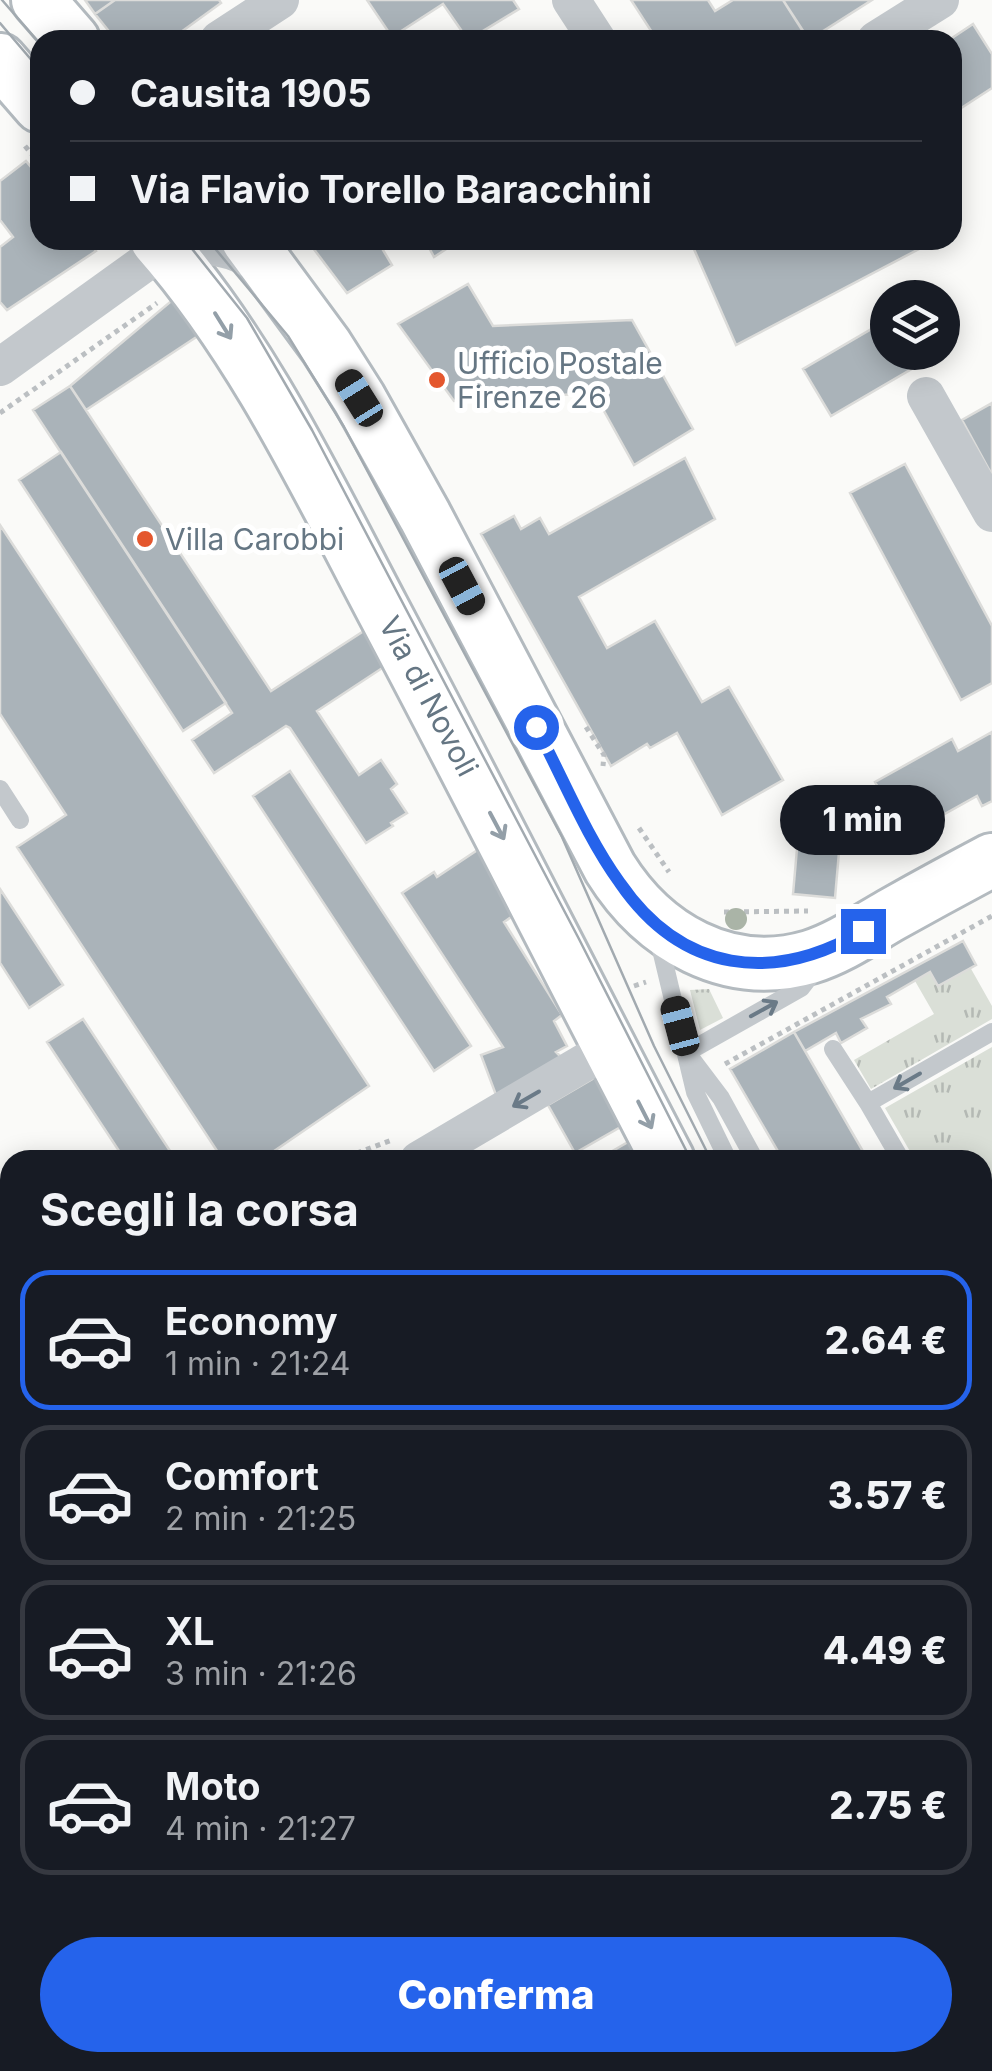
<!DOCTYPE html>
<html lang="it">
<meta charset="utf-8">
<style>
body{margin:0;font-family:Inter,sans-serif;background:#242831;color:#f1f3f6;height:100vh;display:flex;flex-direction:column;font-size:38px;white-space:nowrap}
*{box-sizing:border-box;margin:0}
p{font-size:32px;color:#9ea1a6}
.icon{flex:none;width:55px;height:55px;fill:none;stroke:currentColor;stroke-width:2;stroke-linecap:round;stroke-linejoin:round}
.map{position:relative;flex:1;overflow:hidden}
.drawer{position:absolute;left:0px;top:1150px;width:992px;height:922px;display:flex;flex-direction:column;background:#171b24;border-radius:30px 30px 0 0;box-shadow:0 5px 25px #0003}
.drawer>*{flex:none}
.top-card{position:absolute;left:30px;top:30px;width:932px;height:220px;border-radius:30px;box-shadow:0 5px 25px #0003;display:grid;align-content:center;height:220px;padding:0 40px;background:#171b24}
.buttons{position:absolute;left:870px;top:280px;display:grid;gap:20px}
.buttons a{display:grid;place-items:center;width:90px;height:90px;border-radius:50%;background:#171b24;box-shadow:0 5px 25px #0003;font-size:50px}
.end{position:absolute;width:45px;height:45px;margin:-22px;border:12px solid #2563eb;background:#fff;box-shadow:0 0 0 5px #fff}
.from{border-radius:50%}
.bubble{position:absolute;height:70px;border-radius:35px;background:#171b24;box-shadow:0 5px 25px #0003;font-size:32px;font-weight:800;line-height:70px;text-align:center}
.car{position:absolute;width:30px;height:60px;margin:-30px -15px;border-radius:12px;box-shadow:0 0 8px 2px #0007;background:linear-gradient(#222 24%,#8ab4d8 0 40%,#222 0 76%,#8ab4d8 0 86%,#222 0)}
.top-card b{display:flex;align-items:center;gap:35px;height:95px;font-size:38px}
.top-card b+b{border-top:2px solid #363941}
.top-card i{width:25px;height:25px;background:#f1f3f6}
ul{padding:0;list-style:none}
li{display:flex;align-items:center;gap:30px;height:140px;margin:0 20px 15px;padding:0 20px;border:5px solid #363941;border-radius:30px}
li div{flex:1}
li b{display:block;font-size:38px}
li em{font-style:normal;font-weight:800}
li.current{border-color:#2563eb}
li>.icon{width:90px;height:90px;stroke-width:1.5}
h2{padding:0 40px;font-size:45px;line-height:120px}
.primary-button{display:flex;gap:20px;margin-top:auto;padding:20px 40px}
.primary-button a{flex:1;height:115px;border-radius:60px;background:#2563eb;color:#fff;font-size:40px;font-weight:800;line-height:115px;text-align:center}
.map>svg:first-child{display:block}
.grass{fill:url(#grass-tufts)}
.building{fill:#aab3b9;stroke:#dcdcda;stroke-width:2.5}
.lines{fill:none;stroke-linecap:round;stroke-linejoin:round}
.secondary-casing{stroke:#b3babf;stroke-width:58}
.path{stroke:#bbbfc2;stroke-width:5;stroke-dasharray:5 5;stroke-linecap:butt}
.lane{stroke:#c3c8cc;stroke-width:18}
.street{stroke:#c3c8cc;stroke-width:38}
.secondary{stroke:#fff;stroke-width:52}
.tram{stroke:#a2aab0;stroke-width:2.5}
.tree{fill:#aab4a7}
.oneway{stroke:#939fa8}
.oneway2{stroke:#6a7a87}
.route{stroke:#2563eb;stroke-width:12}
.poi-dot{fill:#e4572e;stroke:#fff;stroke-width:4}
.labels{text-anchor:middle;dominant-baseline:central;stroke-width:10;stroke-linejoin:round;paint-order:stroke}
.poi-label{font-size:30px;fill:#657683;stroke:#fff;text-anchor:start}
.street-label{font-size:30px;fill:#657683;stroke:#fff}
</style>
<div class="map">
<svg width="992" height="2071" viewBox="0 0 992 2071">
<defs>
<pattern id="grass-tufts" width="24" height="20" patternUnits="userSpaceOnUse" patternTransform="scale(2.5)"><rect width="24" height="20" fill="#dadfd7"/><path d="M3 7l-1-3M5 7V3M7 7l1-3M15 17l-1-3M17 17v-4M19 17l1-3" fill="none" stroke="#b4b9b4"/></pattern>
</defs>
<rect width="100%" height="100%" fill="#fafaf8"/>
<path class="grass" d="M970 967 992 1006V1019L871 1089 854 1060 934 1014 915 981 930 972 939 986Z
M709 989 723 1018 700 1030 690 990Z
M992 1047V1294L983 1278 982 1160H915L885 1108Z"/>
<path class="building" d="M85 0H115L95 14Z
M115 0H219L221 3 170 40H116L95 14Z
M367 0H513L519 9 468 40 443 4 392 37Z
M631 0H708L715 11 733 0H783L804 33 793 40H657Z
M783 0H872L809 40Z
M973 24 992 54V88L952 114V40H949Z
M26 161 40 178V240H87L96 251 7 310 0 302V247L13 237 0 220V181Z
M307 240H377L392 265 347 293Z
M425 240H460L434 257Z
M690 240H913L919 249 736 345Z
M468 284 493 326 632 320 693 429 634 465 594 393 454 401 398 324Z
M182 292 207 330 86 410 70 386Z
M887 320 888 352H906L915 367 831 416 803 369Z
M70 386 271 691 370 627 393 661 317 711 359 775 381 760 397 784 391 789 407 813 391 823 393 826 366 843 290 728 286 726 214 773 192 740 232 713 33 410Z
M992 403V475L962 420Z
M61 452 226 703 183 731 19 480Z
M685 458 715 519 579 597 607 648 655 621 702 702 729 687 783 780 722 815 677 733 650 748 647 744 611 766 481 534 514 516 521 529 540 518 549 534Z
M905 464 992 626V683L961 700 850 493Z
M0 525 369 1086 261 1160H223L17 847 66 815 0 714Z
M992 732V801L982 806 977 796 905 836 875 782 952 739 958 751Z
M290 771 471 1046 434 1071 253 796Z
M799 826 841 829 835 898 793 894Z
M479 849 520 911 504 922 562 1015 554 1021 567 1046 556 1052 561 1057 496 1095 481 1055 503 1047 402 893 434 872 437 877Z
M0 889 63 985 29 1008 0 963Z
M963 941 976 965 938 986 930 972 887 997 891 1004 861 1019 867 1028 841 1043 836 1033 805 1051 794 1032Z
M83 1019 176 1160H125L47 1042Z
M794 1032 805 1051 868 1160H783L730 1069Z
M596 1077 624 1125 575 1153 548 1105Z
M635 1138 647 1160H597Z
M0 1185 10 1191V1233L0 1226Z
M988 1410 992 1417V1522L982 1506V1413Z
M10 1777V1846L0 1852V1783Z
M982 1779 992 1783V1878L982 1868Z
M42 2062H123L128 2071H46Z
M529 2062H610L615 2071H534Z
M727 2062H817L821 2071H731Z"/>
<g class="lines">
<g class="secondary-casing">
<path id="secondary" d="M38 0 73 40
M0 60 40 106
M157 240C252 348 315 481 382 608 479 791 572 976 668 1160
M248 240 326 346 359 398 425 516 610 868C653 937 728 981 810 957 839 948 865 930 891 915 925 896 958 878 992 860
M982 1750 992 1765"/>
</g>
<path class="path" d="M25 146 40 164
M0 413 157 303
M586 727 604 755 603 766
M639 828 669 872
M724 912 808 911
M634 986 646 982
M725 1064 992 916
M338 1160 392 1140
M0 1481 10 1497
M0 1772 10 1767
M0 2037 10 2031
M180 2062 185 2071
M381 2062 386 2071
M499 2062 504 2071
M413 2071 429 2062"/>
<path class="lane" d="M0 789 20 820
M658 937 695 1092 728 1160
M833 1049 868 1103
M686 1053 801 988 818 966
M687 1053 721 1098 755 1160
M901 1160 868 1103 992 1032
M982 1301 992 1318
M982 1391 992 1385
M982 1550 992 1567
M982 1655 992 1673"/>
<path class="street" d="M571 0 597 40
M219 40 280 0
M876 40 940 0
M164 249C203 241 233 246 266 268
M0 367 164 249 171 240
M926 396 992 513
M419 1160 609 1048
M0 1318 10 1315
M0 1409 10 1413
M0 1732 10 1726
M686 2062 691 2071"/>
<use href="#secondary" class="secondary"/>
<path class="tram" d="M2 0 40 44
M0 23 40 70
M185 240 247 318 312 430 579 939 691 1160
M208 240 288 336 344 427 562 837 654 1046 711 1160
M982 1689 992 1706
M982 1719 992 1736"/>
</g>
<circle class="tree" cx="736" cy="919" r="11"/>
<defs><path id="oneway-shaft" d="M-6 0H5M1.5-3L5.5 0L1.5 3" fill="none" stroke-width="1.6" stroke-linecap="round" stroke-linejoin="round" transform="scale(2.5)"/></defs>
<g class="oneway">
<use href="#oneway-shaft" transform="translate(223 326) rotate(58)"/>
<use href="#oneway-shaft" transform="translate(497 826) rotate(62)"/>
<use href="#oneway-shaft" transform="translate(645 1115) rotate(63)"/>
</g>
<g class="oneway2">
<use href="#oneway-shaft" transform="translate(764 1009) rotate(-29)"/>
<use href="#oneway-shaft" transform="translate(907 1081) rotate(150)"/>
<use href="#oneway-shaft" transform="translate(526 1099) rotate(150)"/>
</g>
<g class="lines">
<path class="route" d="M536 727C563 778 586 836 620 883 682 973 773 984 863 931"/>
</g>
<g class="poi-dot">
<circle cx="437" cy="380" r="10"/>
<circle cx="145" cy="539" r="10"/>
</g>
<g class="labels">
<g class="poi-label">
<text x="457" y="363">Ufficio Postale<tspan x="457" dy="34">Firenze 26</tspan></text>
<text x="165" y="539">Villa Carobbi</text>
</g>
<g class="street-label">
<text transform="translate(429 696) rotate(62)">Via di Novoli</text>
</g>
</g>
</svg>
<div class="buttons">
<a><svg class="icon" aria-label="layers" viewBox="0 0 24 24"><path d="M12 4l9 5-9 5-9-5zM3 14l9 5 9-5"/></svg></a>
</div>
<i class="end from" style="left:536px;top:727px"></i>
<i class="end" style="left:863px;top:931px"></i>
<div class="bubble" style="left:780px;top:785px;width:165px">1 min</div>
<i class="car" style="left:359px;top:398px;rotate:328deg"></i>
<i class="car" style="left:462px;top:586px;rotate:152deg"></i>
<i class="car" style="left:680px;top:1026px;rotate:345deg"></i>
<div class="top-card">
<b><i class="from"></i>Causita 1905</b>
<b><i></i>Via Flavio Torello Baracchini</b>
</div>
<section class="drawer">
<h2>Scegli la corsa</h2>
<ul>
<li class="current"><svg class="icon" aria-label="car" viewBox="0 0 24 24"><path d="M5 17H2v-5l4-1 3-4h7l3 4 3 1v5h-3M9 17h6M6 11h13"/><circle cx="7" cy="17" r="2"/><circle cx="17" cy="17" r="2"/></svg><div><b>Economy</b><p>1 min · 21:24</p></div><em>2.64 €</em></li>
<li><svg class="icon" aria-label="car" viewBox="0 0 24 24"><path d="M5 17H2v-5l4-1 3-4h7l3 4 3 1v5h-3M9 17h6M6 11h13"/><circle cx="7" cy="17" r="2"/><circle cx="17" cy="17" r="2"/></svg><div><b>Comfort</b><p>2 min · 21:25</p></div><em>3.57 €</em></li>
<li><svg class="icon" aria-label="car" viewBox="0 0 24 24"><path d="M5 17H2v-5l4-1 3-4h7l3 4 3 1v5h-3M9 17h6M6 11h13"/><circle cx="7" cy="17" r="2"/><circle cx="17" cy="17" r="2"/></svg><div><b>XL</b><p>3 min · 21:26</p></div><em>4.49 €</em></li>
<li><svg class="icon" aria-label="car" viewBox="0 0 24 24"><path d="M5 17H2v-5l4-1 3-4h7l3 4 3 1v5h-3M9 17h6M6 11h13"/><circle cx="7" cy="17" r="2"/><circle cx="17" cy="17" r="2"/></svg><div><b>Moto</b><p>4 min · 21:27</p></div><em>2.75 €</em></li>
</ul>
<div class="primary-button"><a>Conferma</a></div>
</section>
</div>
